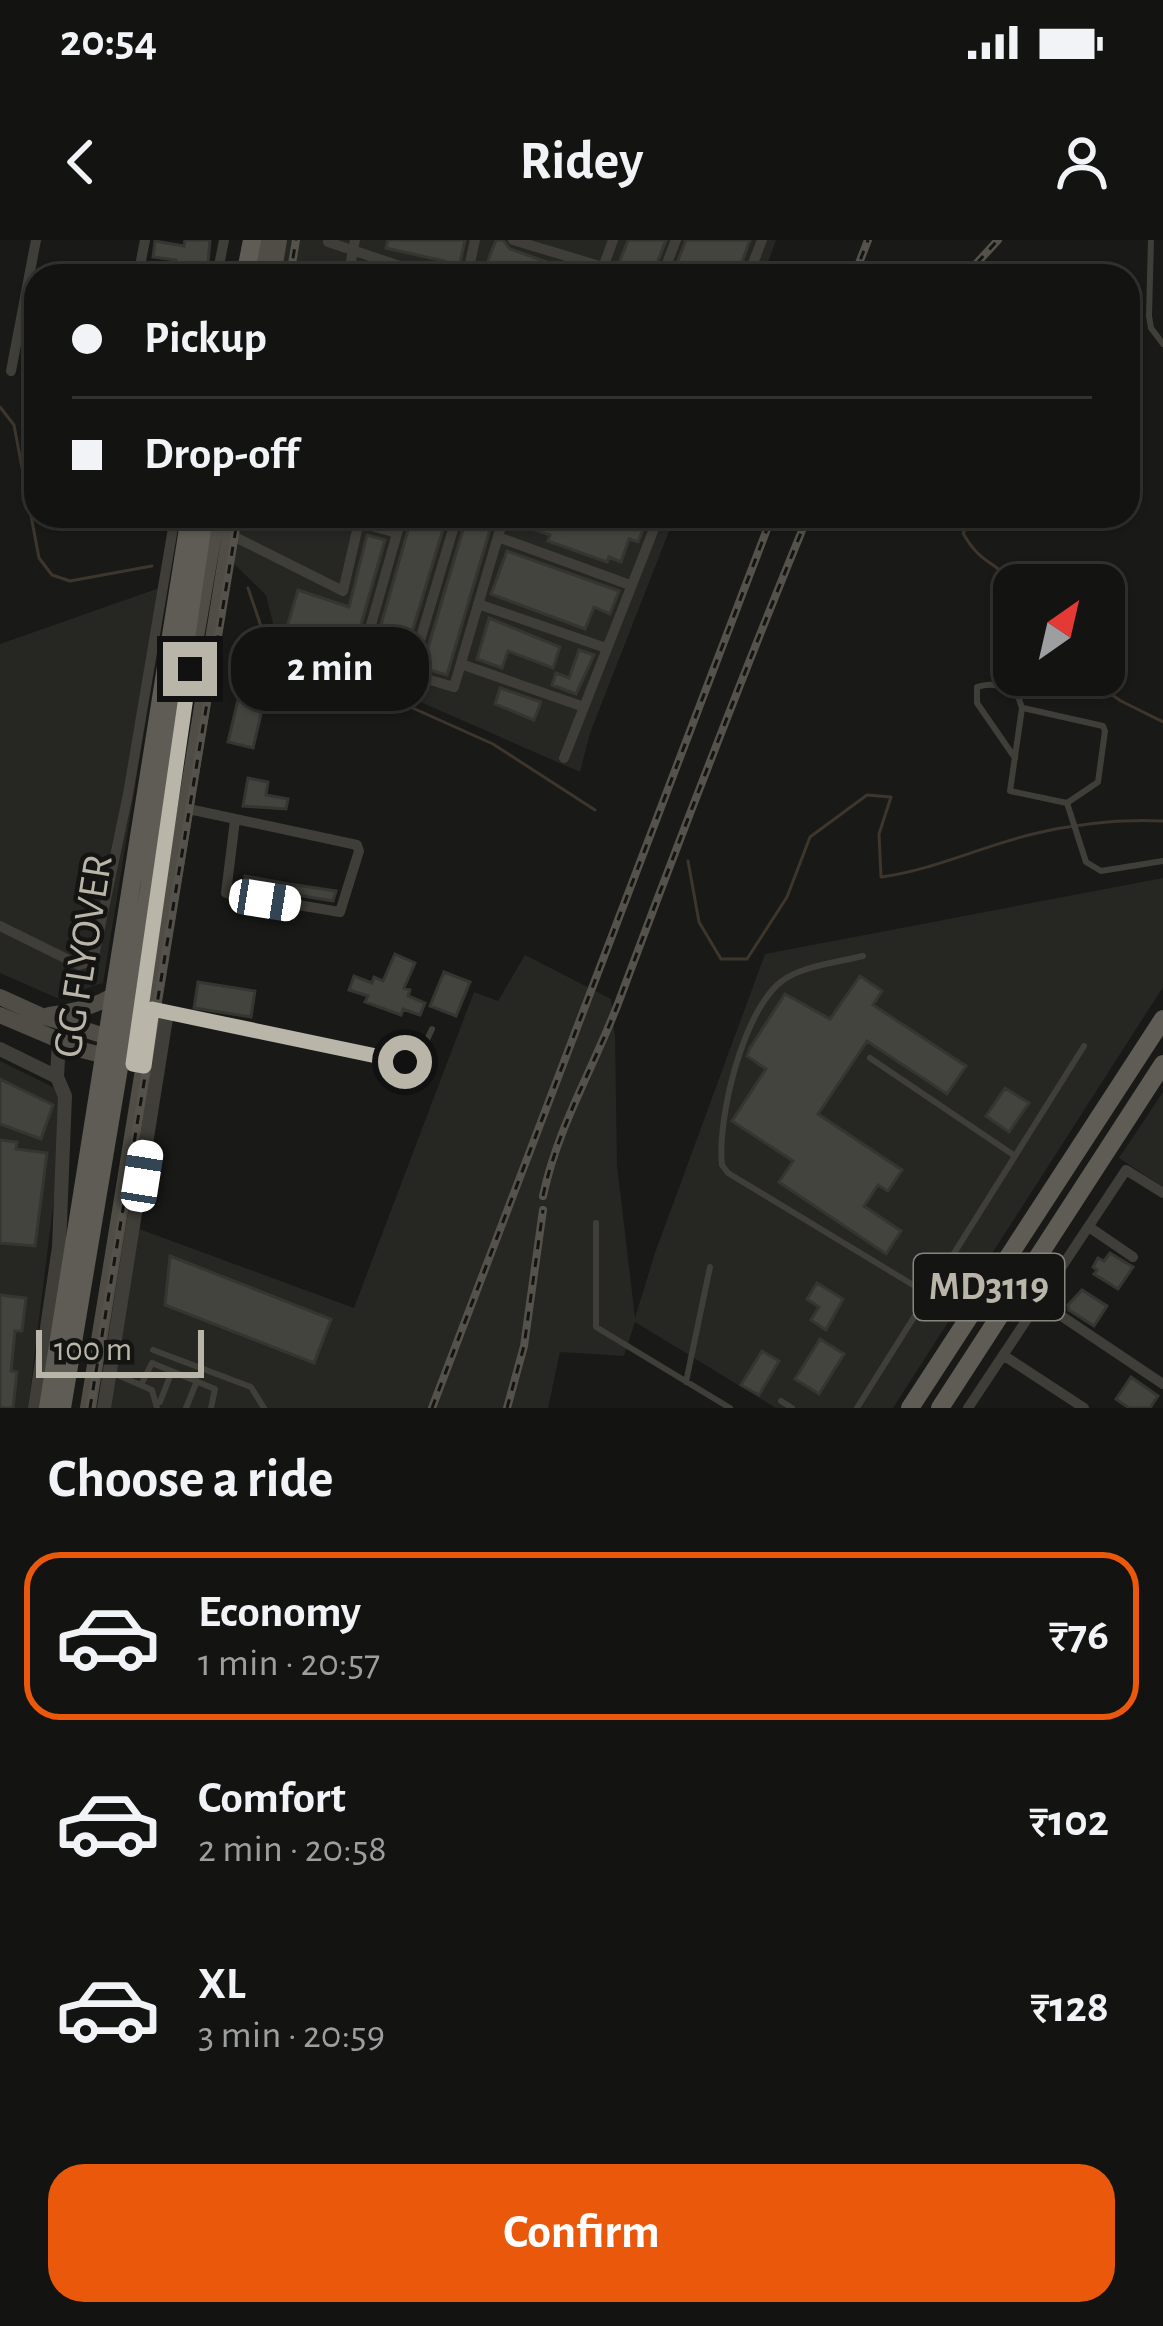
<!DOCTYPE html>
<meta charset="utf-8">
<style>
body{margin:0;font-family:"Alegreya Sans",sans-serif;background:#20211f;color:#f1f3f6;height:100vh;display:flex;flex-direction:column;font-size:45px;white-space:nowrap}
*{box-sizing:border-box;margin:0}
p{font-size:39px;color:#9d9e9f}
.icon{flex:none;width:66px;height:66px;fill:none;stroke:currentColor;stroke-width:2;stroke-linecap:round;stroke-linejoin:round}
.map{position:relative;height:1168px;overflow:hidden}
.sheet{display:flex;flex-direction:column;background:#131411;flex:1}
.sheet>*{flex:none}
.hud{position:absolute;left:24px;top:24px;width:1116px;height:264px;border-radius:36px;box-shadow:0 3px 9px #0004,0 0 0 3px #323331;display:grid;align-content:center;height:264px;padding:0 48px;background:#131411}
.needle{width:78px;rotate:34deg}
.tools{position:absolute;left:993px;top:324px;display:grid;gap:24px}
.tools a{display:grid;place-items:center;width:132px;height:132px;border-radius:24px;background:#131411;box-shadow:0 3px 9px #0004,0 0 0 3px #323331;font-size:60px}
.scale{position:absolute;left:36px;bottom:30px;width:168px;box-sizing:border-box;padding-left:12px;border:6px solid #bab5a9;border-top:0;font-size:33px;line-height:42px;white-space:nowrap;color:#bab5a9;-webkit-text-stroke:9px #141512;paint-order:stroke}
.end{position:absolute;width:54px;height:54px;margin:-27px;border:15px solid #bab5a9;background:#111;box-shadow:0 0 0 6px #111}
.from{border-radius:50%}
.bubble{position:absolute;height:84px;border-radius:36px;background:#131411;box-shadow:0 3px 9px #0004,0 0 0 3px #323331;font-size:39px;font-weight:600;line-height:84px;text-align:center}
.car{position:absolute;width:36px;height:72px;margin:-36px -18px;border-radius:15px;box-shadow:0 0 9px 3px #0007;background:linear-gradient(#fff 24%,#345 0 40%,#fff 0 76%,#345 0 86%,#fff 0)}
.hud b{display:flex;align-items:center;gap:42px;height:114px;font-size:45px}
.hud b+b{border-top:3px solid #323331}
.hud i{width:30px;height:30px;background:#f1f3f6}
ul{padding:0;list-style:none}
li{display:flex;align-items:center;gap:36px;height:168px;margin:0 24px 18px;padding:0 24px;border:6px solid transparent;border-radius:36px}
li div{flex:1}
li b{display:block;font-size:45px}
li em{font-style:normal;font-weight:600}
li.current{border-color:#ea580c}
li>.icon{width:108px;height:108px;stroke-width:1.5}
h2{padding:0 48px;font-size:54px;line-height:144px}
.button{display:flex;gap:24px;margin-top:auto;padding:24px 48px}
.button a{flex:1;height:138px;border-radius:36px;background:#ea580c;color:#fff;font-size:48px;font-weight:600;line-height:138px;text-align:center}
.status{display:flex;justify-content:space-between;align-items:center;height:84px;padding:0 60px;background:#131411;direction:ltr}
.status svg{height:33px;fill:currentColor}
header{display:flex;justify-content:space-between;align-items:center;height:156px;padding:0 48px;background:#131411;font-size:54px;font-weight:600}
.map>svg:first-child{display:block}
.built{fill:#262723}
.lines{fill:none;stroke-linecap:round;stroke-linejoin:round}
.stream{stroke:#3e352c;stroke-width:3}
.building{fill:#44443e;stroke:#353631;stroke-width:3}
.service{stroke:#3f3e38;stroke-width:6}
.minor{stroke:#3f3e38;stroke-width:10}
.tertiary{stroke:#3f3e38;stroke-width:14}
.secondary{stroke:#4f4d46;stroke-width:16}
.primary{stroke:#5e5c54;stroke-width:18}
.rail-casing{stroke:#54524b;stroke-width:8}
.rail{stroke:#141512;stroke-width:3;stroke-dasharray:9;stroke-linecap:butt}
.route{stroke:#bab5a9;stroke-width:15}
.labels{text-anchor:middle;dominant-baseline:central;stroke-width:9;stroke-linejoin:round;paint-order:stroke}
.shield{fill:#141512;stroke:#88857c;stroke-width:3}
.shield-label{font-size:39px;font-weight:bold;fill:#bab5a9}
.street-label{font-size:42px;fill:#bab5a9;stroke:#141512}
</style>
<div class="status"><b>20:54</b><svg viewBox="0 0 49 12"><path d="M0 12V9h3v3zM5 12V6h3v6zM10 12V3h3v9zM15 12V0h3v12zM26 1h20v11H26zM47 4h2v5h-2z"/></svg></div>
<header><svg class="icon" aria-label="back" viewBox="0 0 24 24"><path d="M15 5l-7 7 7 7"/></svg>Ridey<svg class="icon" aria-label="person" viewBox="0 0 24 24"><circle cx="12" cy="8" r="4"/><path d="M4 21q1-7 8-7t8 7"/></svg></header>
<div class="map">
<svg width="1163" height="1168" viewBox="0 0 1163 1168">
<rect width="100%" height="100%" fill="#191a17"/>
<path class="built" d="M286 0H776L763 36H280Z
M240 276H675L590 493 580 532 277 399 266 355 232 322Z
M168 345 103 743 57 758 0 733V404Z
M1163 638V747L893 1168H776L635 1082 624 1116 560 1112 548 1168H99L120 982 354 1068 474 752 498 761 525 715 611 759 615 798 617 925 635 1078 655 1013 765 714Z
M0 821 67 854 28 1168H0Z
M1163 852V947L1119 918Z"/>
<g class="lines">
<path class="stream" d="M0 167 14 185 39 318 52 335 70 341 152 326
M978 276 963 293C981 326 997 321 1015 345
M248 348 267 404 311 431 368 448 493 504 595 570
M1083 435 1121 461 1163 482
M688 621 699 682 721 719H747L787 657 810 597 867 555 891 557 879 594 881 637C934 630 982 606 1033 594 1075 584 1120 579 1163 581"/>
</g>
<path class="building" d="M185 0H210L207 36H173L176 20 153 17 155 1 184 6Z
M388 0H465L459 28 444 21 386 8Z
M496 0H503L510 9 587 36H482Z
M628 0H666L652 36H614Z
M686 0H750L737 36H672Z
M412 276H447L403 422 373 413Z
M467 276H494L447 435 422 428Z
M514 276H649L638 302 629 299 621 322 609 317 607 322 548 301 550 295 512 282Z
M367 295 385 300 358 395 354 394 345 422 311 411 312 405 285 394 298 350 349 367Z
M507 311 619 351 610 374 594 367 585 389 491 354Z
M489 378 560 407 553 428 508 411 502 428 477 419Z
M579 410 594 415 576 454 552 445 556 433 569 438Z
M500 448 541 462 534 480 495 464Z
M238 460 263 466 253 508 228 502Z
M248 538 268 542 266 555 288 559 286 569 243 566Z
M245 636 289 644 336 651 333 661 244 646Z
M395 714 415 723 404 748 410 750 408 756 425 763 420 775 403 769 401 775 365 762 368 756 349 750 354 736 372 743 374 737 383 741Z
M444 732 470 742 456 776 430 766Z
M860 736 882 751 873 765 966 826 947 854 867 801 818 874 902 930 888 951 878 945 864 966 901 991 886 1014 779 942 793 921 732 881 766 829 747 816 750 808 785 754 830 779Z
M198 742 255 751 251 777 194 768Z
M0 839 53 865 41 899 0 884Z
M1005 848 1029 863 1009 892 986 876Z
M0 900 17 902 16 909 47 913 35 1006 0 1003Z
M1110 1013 1133 1027 1118 1049 1094 1034 1097 1030 1093 1027 1098 1018 1104 1021Z
M170 1016 331 1079 314 1123 165 1065Z
M817 1043 843 1059 826 1090 811 1080 819 1067 807 1059Z
M1082 1050 1107 1066 1094 1086 1069 1070 1068 1065Z
M0 1055 26 1058 22 1091H15L11 1131 17 1132 13 1168H0Z
M820 1099 844 1114 819 1154 795 1139Z
M762 1111 779 1121 759 1155 741 1145Z
M1131 1137 1158 1156 1150 1168H1129L1116 1159Z"/>
<g class="lines">
<path class="service" d="M1151 0 1149 76 1151 88 1163 104
M1023 468 1103 486 1105 491 1098 542 1067 563
M1015 518 977 463V447C994 441 1003 447 1018 456L1022 468 1010 551 1067 563 1086 622 1101 631 1163 621
M863 716C839 722 801 726 782 741 743 770 717 879 722 925L728 933 928 1054
M168 772 405 822 418 819 432 789
M870 818 1015 916
M596 983V1087L730 1168
M153 1110 251 1147 264 1168
M113 1133 152 1150 157 1168
M686 1142 710 1027
M142 1143 152 1123 215 1149 211 1168
M781 1161 792 1168
M160 1162 172 1131
M186 1168 197 1141
M857 1168 1084 806"/>
<path class="minor" d="M513 0 603 27
M328 2 430 36
M138 36 145 0
M217 36 224 0
M348 36 355 0
M467 36 475 0
M600 36 613 0
M662 36 676 0
M748 36 762 0
M11 131 36 0
M335 276 397 293
M402 276 361 420 454 447 504 276
M229 294 343 351 359 282
M498 297 630 345
M478 364 606 408
M461 424 584 467
M410 434 457 276
M564 518 659 276
M184 568 357 605 359 611 340 672 226 653 235 580
M0 686 79 725 93 721 128 554 175 276
M1089 987 1133 1017
M1039 1061 1163 1144
M1003 1115 1084 1168
M968 1168 1126 930 1163 953"/>
<path class="tertiary" d="M0 809 57 837 65 856 59 1007 35 1168
M57 837 59 800
M104 1168 167 772 152 769"/>
<path class="secondary" d="M259 36 265 0
M273 36 279 0
M186 455 217 276
M149 716 160 635
M0 757 42 776 117 800
M0 775 82 810 144 826
M49 775C88 770 118 759 147 730
M88 1168 233 276"/>
<path class="primary" d="M245 36 252 0
M48 1168 190 276
M62 1168 149 649 204 276
M910 1168 1163 779
M940 1168 1163 824"/>
<g class="rail-casing">
<path id="rail" d="M290 36 296 0
M854 36 868 0
M965 36 998 0
M543 956C558 886 594 827 619 761 680 598 742 436 808 276
M90 1168 238 276
M432 1168 772 276
M507 1168 524 1106 543 970"/>
</g>
<use href="#rail" class="rail"/>
</g>
<g class="lines">
<path class="route" d="M190 429 133 824 144 826 152 769 405 822"/>
</g>
<g class="labels">
<rect class="shield" x="914" y="1014" width="150" height="66" rx="9"/>
<g class="shield-label">
<text x="989" y="1047">MD3119</text>
</g>
<g class="street-label">
<text transform="translate(83 716) rotate(-81)">GG FLYOVER</text>
</g>
</g>
</svg>
<div class="tools">
<a><svg class="needle" viewBox="-14 -14 28 28"><path d="M0-13l5 13h-10z" fill="#e53935"/><path d="M0 13l5-13h-10z" fill="#9d9e9f"/></svg></a>
</div>
<div class="scale">100 m</div>
<i class="end from" style="left:405px;top:822px"></i>
<i class="end" style="left:190px;top:429px"></i>
<div class="bubble" style="left:231px;top:387px;width:198px">2 min</div>
<i class="car" style="left:265px;top:660px;rotate:99deg"></i>
<i class="car" style="left:142px;top:936px;rotate:9deg"></i>
<div class="hud">
<b><i class="from"></i>Pickup</b>
<b><i></i>Drop-off</b>
</div>
</div>
<section class="sheet">
<h2>Choose a ride</h2>
<ul>
<li class="current"><svg class="icon" aria-label="car" viewBox="0 0 24 24"><path d="M5 17H2v-5l4-1 3-4h7l3 4 3 1v5h-3M9 17h6M6 11h13"/><circle cx="7" cy="17" r="2"/><circle cx="17" cy="17" r="2"/></svg><div><b>Economy</b><p>1 min · 20:57</p></div><em>₹76</em></li>
<li><svg class="icon" aria-label="car" viewBox="0 0 24 24"><path d="M5 17H2v-5l4-1 3-4h7l3 4 3 1v5h-3M9 17h6M6 11h13"/><circle cx="7" cy="17" r="2"/><circle cx="17" cy="17" r="2"/></svg><div><b>Comfort</b><p>2 min · 20:58</p></div><em>₹102</em></li>
<li><svg class="icon" aria-label="car" viewBox="0 0 24 24"><path d="M5 17H2v-5l4-1 3-4h7l3 4 3 1v5h-3M9 17h6M6 11h13"/><circle cx="7" cy="17" r="2"/><circle cx="17" cy="17" r="2"/></svg><div><b>XL</b><p>3 min · 20:59</p></div><em>₹128</em></li>
</ul>
<div class="button"><a>Confirm</a></div>
</section>
